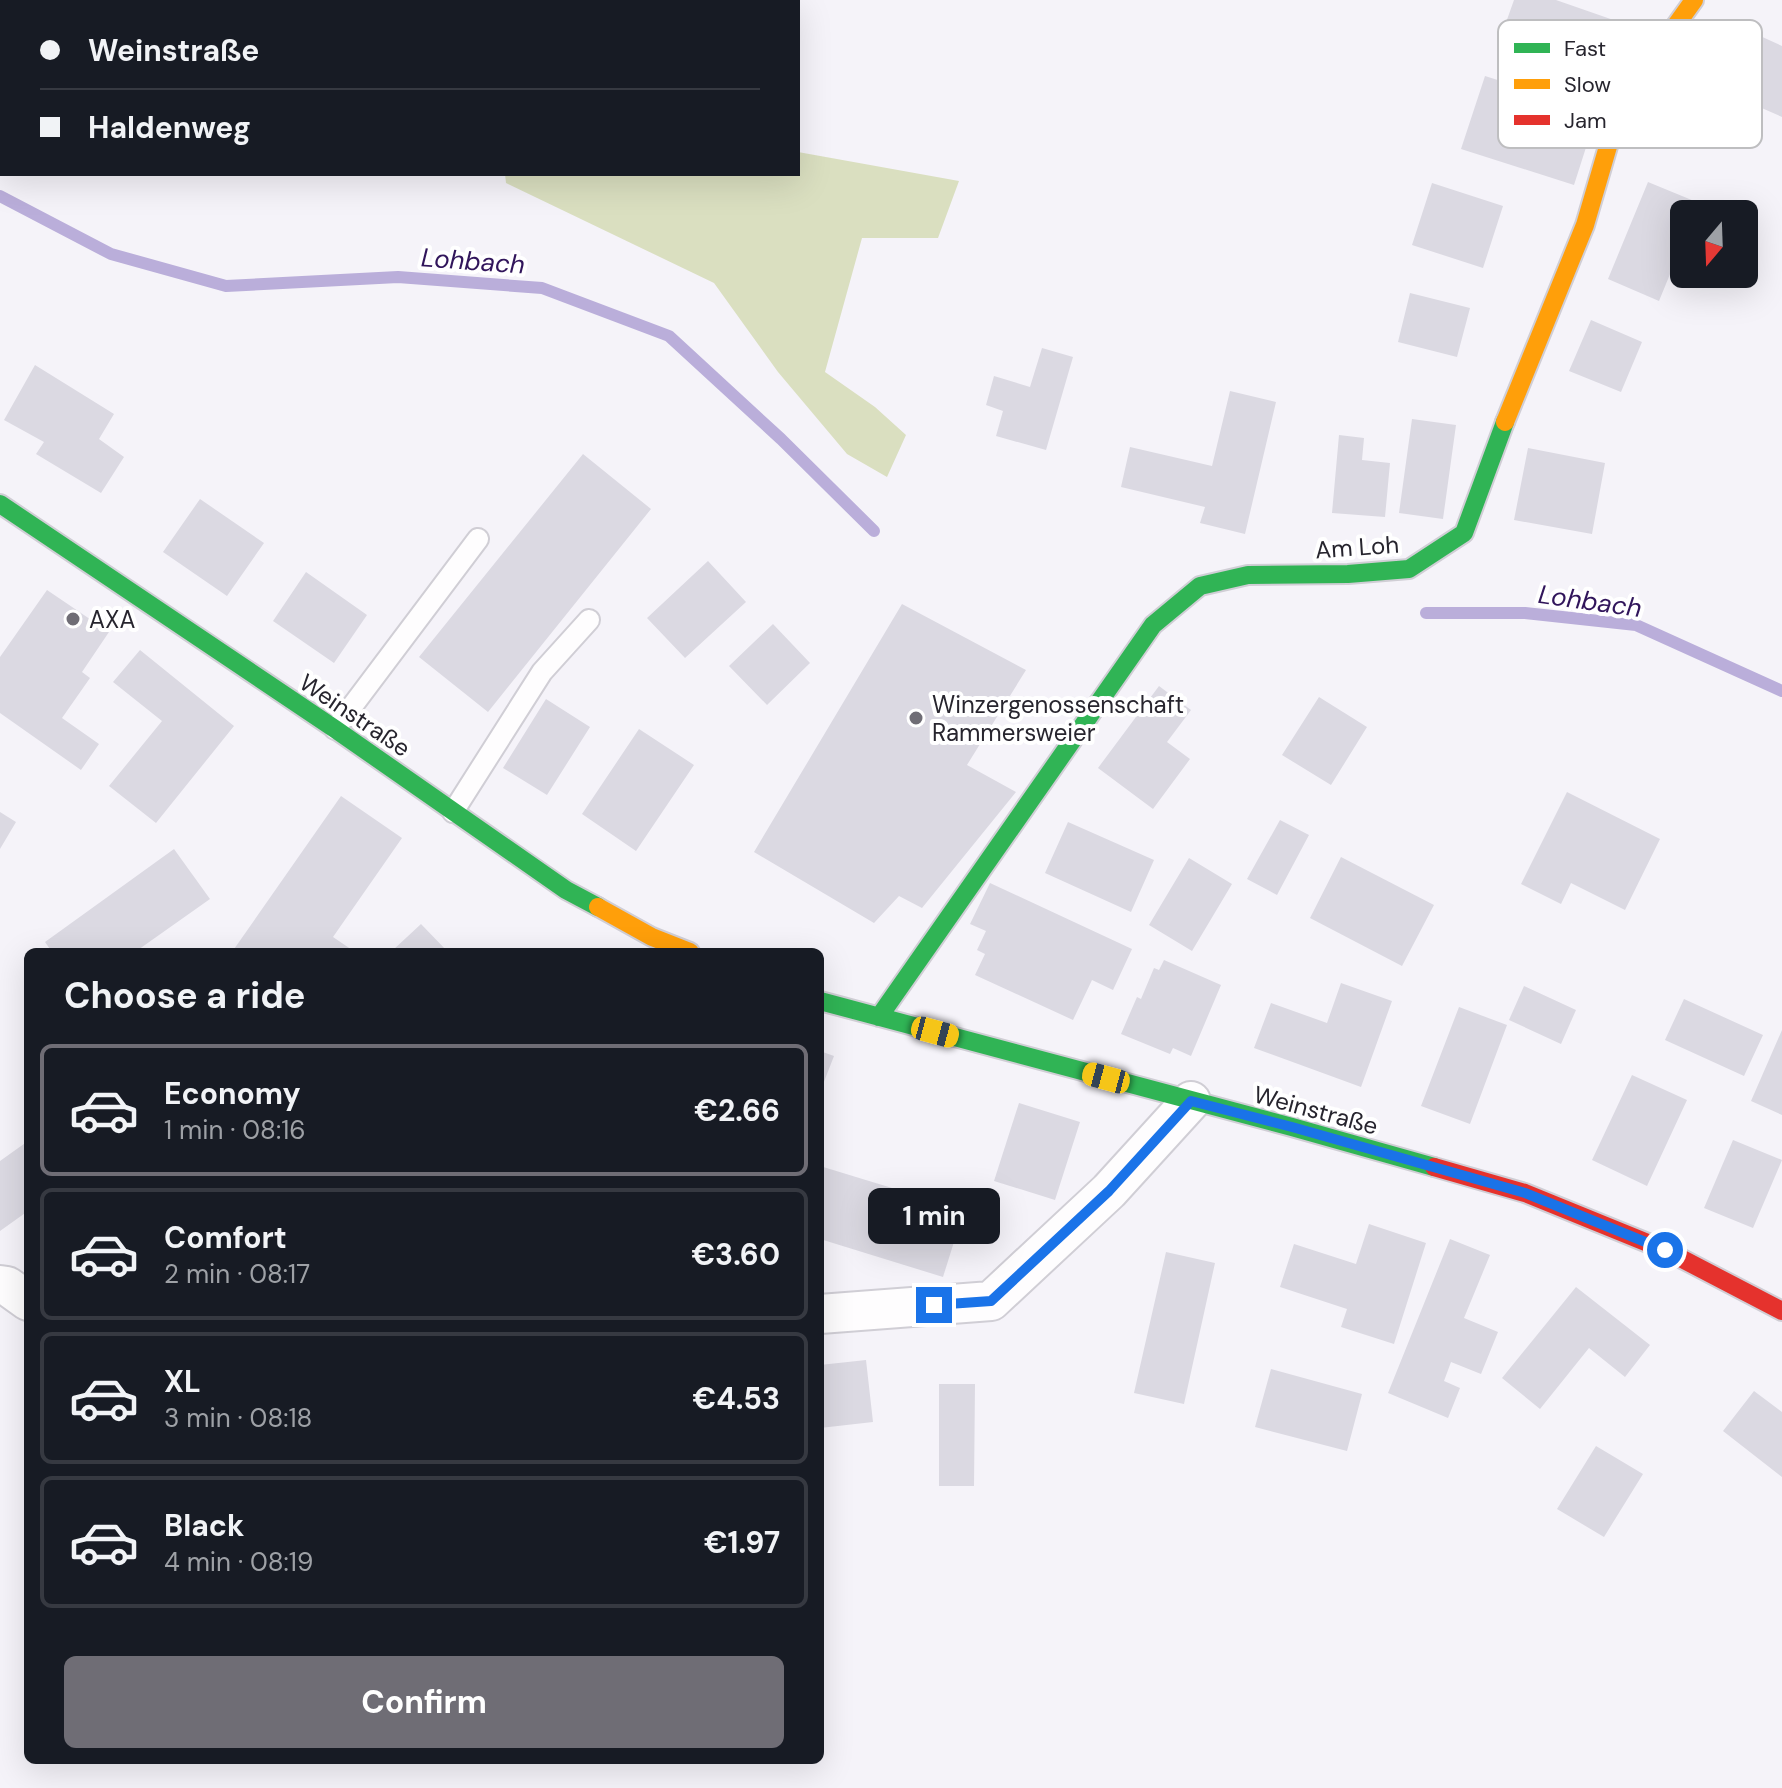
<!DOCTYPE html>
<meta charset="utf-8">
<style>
body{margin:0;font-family:"DM Sans",sans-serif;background:#20242c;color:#f1f3f6;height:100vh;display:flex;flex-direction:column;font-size:30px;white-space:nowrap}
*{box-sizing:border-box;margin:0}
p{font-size:26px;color:#9ea1a6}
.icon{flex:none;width:44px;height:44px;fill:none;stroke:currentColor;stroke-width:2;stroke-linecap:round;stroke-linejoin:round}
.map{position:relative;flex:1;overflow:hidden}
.panel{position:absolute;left:24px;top:948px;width:800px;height:816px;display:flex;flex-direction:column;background:#171b24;border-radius:12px;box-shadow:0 8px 32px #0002}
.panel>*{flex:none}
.banner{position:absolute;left:0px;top:0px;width:800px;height:176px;box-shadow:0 8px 32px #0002;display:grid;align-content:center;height:176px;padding:0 40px;background:#171b24}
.needle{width:52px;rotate:199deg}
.controls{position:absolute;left:1670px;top:200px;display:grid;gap:16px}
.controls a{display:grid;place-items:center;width:88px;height:88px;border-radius:12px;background:#171b24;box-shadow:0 8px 32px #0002;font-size:40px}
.end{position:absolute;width:36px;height:36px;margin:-18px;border:10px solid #1a73e8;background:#fff;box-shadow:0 0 0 4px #fff}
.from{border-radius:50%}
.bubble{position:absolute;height:56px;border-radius:12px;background:#171b24;box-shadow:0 8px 32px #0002;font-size:26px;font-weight:700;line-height:56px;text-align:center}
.car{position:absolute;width:24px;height:48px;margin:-24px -12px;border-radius:10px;box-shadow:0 0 6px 2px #0007;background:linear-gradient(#f5c518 24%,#345 0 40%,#f5c518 0 76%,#345 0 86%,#f5c518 0)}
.banner b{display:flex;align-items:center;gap:28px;height:76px;font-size:30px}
.banner b+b{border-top:2px solid #363941}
.banner i{width:20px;height:20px;background:#f1f3f6}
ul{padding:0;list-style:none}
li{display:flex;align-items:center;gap:24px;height:132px;margin:0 16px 12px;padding:0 24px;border:4px solid #363941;border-radius:12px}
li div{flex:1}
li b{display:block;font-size:30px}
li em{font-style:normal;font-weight:700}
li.on{border-color:#6f6d75}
li>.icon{width:72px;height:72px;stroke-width:1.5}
h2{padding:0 40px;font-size:36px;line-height:96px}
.primary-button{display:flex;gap:16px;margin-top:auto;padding:16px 40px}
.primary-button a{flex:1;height:92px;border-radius:12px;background:#6f6d75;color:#fff;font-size:32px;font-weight:700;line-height:92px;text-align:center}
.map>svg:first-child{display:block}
.green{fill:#dadfc0}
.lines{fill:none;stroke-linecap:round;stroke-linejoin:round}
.stream{stroke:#baaeda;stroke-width:12}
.building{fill:#dbd9e2}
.lane-casing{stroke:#d0ced5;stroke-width:24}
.street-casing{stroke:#d0ced5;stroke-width:42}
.fast-casing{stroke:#d0ced5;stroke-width:22}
.slow-casing{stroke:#d0ced5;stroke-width:22}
.jam-casing{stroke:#d0ced5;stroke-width:22}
.lane{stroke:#fefdfe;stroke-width:20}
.street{stroke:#fefdfe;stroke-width:38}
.fast{stroke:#30b455;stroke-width:18}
.slow{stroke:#ff9f0a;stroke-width:18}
.jam{stroke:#e5322d;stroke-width:18}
.route{stroke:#1a73e8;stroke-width:10}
.poi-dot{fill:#6f6d75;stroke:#fff;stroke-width:3}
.labels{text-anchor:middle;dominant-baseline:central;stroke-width:8;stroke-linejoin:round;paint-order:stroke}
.street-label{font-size:24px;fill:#27252e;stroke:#fff}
.poi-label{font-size:24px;fill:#27252e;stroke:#fff;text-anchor:start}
.water-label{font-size:26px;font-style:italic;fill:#31155b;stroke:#fff}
.key{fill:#fff;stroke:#bebec0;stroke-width:2}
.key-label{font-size:22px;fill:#27252e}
</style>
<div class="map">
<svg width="1782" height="1788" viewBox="0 0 1782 1788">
<rect width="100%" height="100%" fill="#f5f3f9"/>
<path class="green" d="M798 152 959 181 938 238H862L825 372 875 407 906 435 887 477 847 454 778 372 714 283 506 183 505 174H798Z"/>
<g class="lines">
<path class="stream" d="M0 196 111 254 226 286 398 277 542 288 669 336 781 439 874 531
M1426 613H1525L1636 625 1782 691"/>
</g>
<path class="building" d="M1514 0H1556L1625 24 1605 82 1558 66 1547 97 1597 113 1574 185 1461 149 1485 76 1529 90 1539 60 1498 45Z
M1736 25 1782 46V117L1709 85Z
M1648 182 1699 203 1695 214H1684V240L1659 301 1608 279Z
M1432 183 1503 206 1483 268 1412 245Z
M1410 293 1470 308 1457 357 1398 342Z
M1591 320 1642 342 1621 392 1569 371Z
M1042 348 1073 357 1046 450 996 436 1003 411 986 405 994 376 1030 387Z
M35 365 114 414 99 439 124 457 101 493 36 454 44 442 4 420Z
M1230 391 1276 402 1245 534 1200 523 1205 507 1121 487 1130 447 1212 466Z
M1412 419 1456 425 1443 519 1399 513Z
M1339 435 1364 438 1362 460 1390 463 1385 517 1332 513Z
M1528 448 1605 463 1592 534 1514 520Z
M583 454 651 509 488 712 419 657Z
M200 499 264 543 227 596 163 552Z
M708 561 746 602 685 658 647 618Z
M306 572 367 615 334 663 273 621Z
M47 590 109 632 82 672 90 678 62 718 99 744 81 770 0 713V657Z
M902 604 1026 670 967 765 1016 792 922 908 899 896 874 923 754 852Z
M773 624 810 663 767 705 729 666Z
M140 650 234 726 156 823 109 786 162 721 113 682Z
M1159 686 1191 710 1167 742 1190 759 1153 809 1098 768Z
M1319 697 1367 727 1331 785 1282 755Z
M546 699 590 727 547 795 503 768Z
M639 729 694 765 636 851 582 814Z
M1567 792 1660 839 1625 910 1571 883 1561 904 1521 884Z
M341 796 402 838 333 937 355 952H232Z
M0 812 16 822 0 849Z
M1280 820 1309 835 1277 895 1247 879Z
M1068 822 1154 860 1131 912 1045 873Z
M174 849 210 899 135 952H52L45 942Z
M1341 857 1434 905 1402 966 1310 918Z
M1189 858 1232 884 1192 951 1149 925Z
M990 883 1132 949 1113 990 1092 980 1073 1020 975 975 985 954 977 950 986 931 970 924Z
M421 924 448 952H395L393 950Z
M1164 960 1221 985 1191 1056 1173 1048 1170 1054 1121 1034 1137 997 1141 999 1154 968 1159 970Z
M1341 983 1392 1001 1361 1087 1254 1048 1271 1003 1327 1023Z
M1524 986 1576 1010 1561 1044 1509 1020Z
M1684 999 1763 1035 1744 1076 1665 1040Z
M1459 1007 1507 1025 1470 1124 1421 1106Z
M1782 1030V1115L1751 1101Z
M820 1051 834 1056 820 1092Z
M1632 1075 1687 1100 1647 1186 1592 1160Z
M1019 1103 1080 1122 1055 1200 994 1181Z
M1733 1140 1782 1160 1753 1228 1704 1208Z
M28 1141V1211L0 1231V1161Z
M820 1166 964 1210 943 1277 820 1239Z
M1369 1224 1426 1243 1394 1344 1341 1327 1347 1309 1280 1287 1294 1244 1356 1264Z
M1450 1239 1490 1255 1464 1318 1498 1332 1481 1374 1451 1362 1444 1381 1460 1388 1448 1418 1388 1393Z
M1166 1252 1215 1263 1184 1404 1134 1393Z
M1576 1287 1650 1345 1625 1377 1589 1348 1540 1409 1502 1378Z
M866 1360 873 1422 820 1428V1365Z
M1271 1369 1362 1394 1347 1451 1255 1427Z
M939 1384H975L974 1486H939Z
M1754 1391 1782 1412V1477L1723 1431Z
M1596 1446 1643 1474 1604 1537 1557 1509Z"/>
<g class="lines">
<g class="lane-casing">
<path id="lane" d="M335 729 478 539
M453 812 542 672 589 620"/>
</g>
<g class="street-casing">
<path id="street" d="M0 1285 7 1286 28 1301
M820 1314 991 1301 1109 1191 1191 1101"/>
</g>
<g class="fast-casing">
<path id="fast" d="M0 504 335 729 566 890 598 907
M820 1001 1292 1127 1434 1167
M879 1017 1153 625 1200 586 1248 575 1348 574 1409 569 1464 533 1505 422"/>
</g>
<g class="slow-casing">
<path id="slow" d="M1505 422 1585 225 1621 102 1694 0
M598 907 652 937 690 952"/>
</g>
<g class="jam-casing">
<path id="jam" d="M1434 1167 1525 1193 1665 1250 1782 1311"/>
</g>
<use href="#lane" class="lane"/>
<use href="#street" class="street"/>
<use href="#fast" class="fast"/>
<use href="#slow" class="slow"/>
<use href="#jam" class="jam"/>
</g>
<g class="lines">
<path class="route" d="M934 1305 991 1301 1109 1191 1191 1101 1292 1127 1525 1193 1665 1250"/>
</g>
<g class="poi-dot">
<circle cx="73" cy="619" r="8"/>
<circle cx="916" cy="718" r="8"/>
</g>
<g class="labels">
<g class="street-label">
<text transform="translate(1357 547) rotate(-4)">Am Loh</text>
<text transform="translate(355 715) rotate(34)">Weinstraße</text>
<text transform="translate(1316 1110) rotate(15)">Weinstraße</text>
</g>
<g class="poi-label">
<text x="89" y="619">AXA</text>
<text x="932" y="704">Winzergenossenschaft<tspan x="932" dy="28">Rammersweier</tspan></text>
</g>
<g class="water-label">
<text transform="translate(473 261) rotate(4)">Lohbach</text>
<text transform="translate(1590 601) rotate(8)">Lohbach</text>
</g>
</g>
<rect x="1498" y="20" width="264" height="128" rx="12" class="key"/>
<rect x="1514" y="43" width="36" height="10" fill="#30b455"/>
<rect x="1514" y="79" width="36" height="10" fill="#ff9f0a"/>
<rect x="1514" y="115" width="36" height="10" fill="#e5322d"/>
<g class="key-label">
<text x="1564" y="56">Fast</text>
<text x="1564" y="92">Slow</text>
<text x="1564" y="128">Jam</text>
</g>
</svg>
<div class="controls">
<a><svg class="needle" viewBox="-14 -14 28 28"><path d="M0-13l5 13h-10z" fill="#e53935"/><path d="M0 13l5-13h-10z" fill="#9ea1a6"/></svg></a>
</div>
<i class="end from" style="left:1665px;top:1250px"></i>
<i class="end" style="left:934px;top:1305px"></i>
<div class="bubble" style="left:868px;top:1188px;width:132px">1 min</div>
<i class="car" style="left:935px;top:1032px;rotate:105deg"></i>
<i class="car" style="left:1106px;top:1078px;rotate:285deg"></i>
<div class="banner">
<b><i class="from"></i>Weinstraße</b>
<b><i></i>Haldenweg</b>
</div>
<section class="panel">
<h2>Choose a ride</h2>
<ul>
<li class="on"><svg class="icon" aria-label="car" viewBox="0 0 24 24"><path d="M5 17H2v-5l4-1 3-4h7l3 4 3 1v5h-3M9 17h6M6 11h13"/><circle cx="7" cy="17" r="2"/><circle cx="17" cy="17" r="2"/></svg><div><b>Economy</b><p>1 min · 08:16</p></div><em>€2.66</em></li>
<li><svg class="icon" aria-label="car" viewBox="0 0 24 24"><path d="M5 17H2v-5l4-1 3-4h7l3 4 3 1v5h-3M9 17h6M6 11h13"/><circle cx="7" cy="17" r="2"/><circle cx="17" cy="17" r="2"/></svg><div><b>Comfort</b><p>2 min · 08:17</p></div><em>€3.60</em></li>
<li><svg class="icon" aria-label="car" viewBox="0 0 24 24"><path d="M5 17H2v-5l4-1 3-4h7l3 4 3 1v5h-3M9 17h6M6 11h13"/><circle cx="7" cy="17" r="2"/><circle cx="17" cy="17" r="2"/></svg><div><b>XL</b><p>3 min · 08:18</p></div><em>€4.53</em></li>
<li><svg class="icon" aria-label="car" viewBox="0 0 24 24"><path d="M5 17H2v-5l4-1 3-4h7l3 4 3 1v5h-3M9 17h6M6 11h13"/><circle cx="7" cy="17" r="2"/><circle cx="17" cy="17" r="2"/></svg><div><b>Black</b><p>4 min · 08:19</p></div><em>€1.97</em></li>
</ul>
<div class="primary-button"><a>Confirm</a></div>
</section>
</div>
